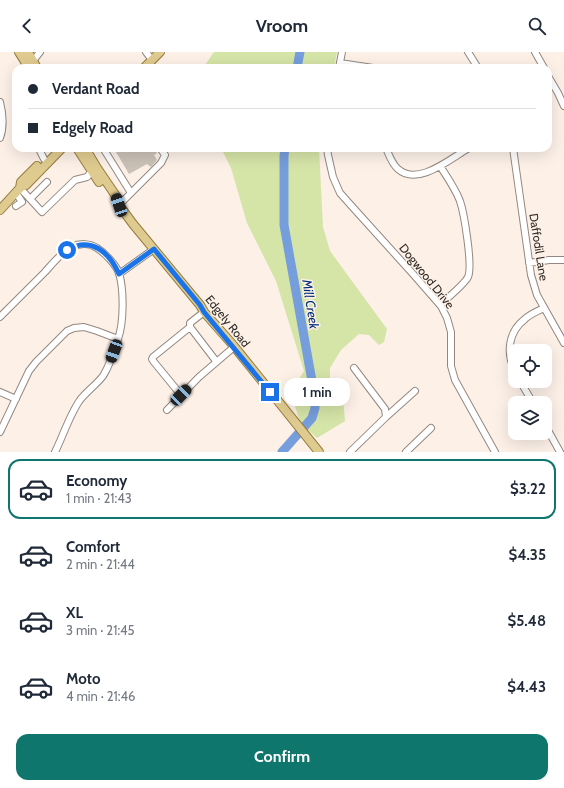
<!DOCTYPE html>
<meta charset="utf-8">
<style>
body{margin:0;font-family:Cabin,sans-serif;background:#f2f2f3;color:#1f2937;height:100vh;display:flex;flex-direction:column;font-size:15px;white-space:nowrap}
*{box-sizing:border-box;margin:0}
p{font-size:13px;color:#747a83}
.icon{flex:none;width:22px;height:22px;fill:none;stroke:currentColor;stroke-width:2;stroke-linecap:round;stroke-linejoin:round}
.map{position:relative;height:400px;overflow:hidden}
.panel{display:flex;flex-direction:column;background:#fff;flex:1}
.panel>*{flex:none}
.banner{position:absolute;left:12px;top:12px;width:540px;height:88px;border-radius:12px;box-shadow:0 4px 16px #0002;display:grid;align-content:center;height:88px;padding:0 16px;background:#fff}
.controls{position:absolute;left:508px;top:292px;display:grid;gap:8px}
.controls a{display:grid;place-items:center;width:44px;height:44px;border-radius:8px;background:#fff;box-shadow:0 4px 16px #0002;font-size:20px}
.end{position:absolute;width:18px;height:18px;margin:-9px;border:5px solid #1a73e8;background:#fff;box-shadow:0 0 0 2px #fff}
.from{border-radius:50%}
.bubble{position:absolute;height:28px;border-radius:12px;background:#fff;box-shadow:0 4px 16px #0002;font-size:13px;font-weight:700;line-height:28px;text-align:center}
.car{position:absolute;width:12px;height:24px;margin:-12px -6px;border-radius:5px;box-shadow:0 0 3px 1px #0007;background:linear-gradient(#222 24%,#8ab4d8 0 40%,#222 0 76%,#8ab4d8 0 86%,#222 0)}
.banner b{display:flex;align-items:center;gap:14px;height:38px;font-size:15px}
.banner b+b{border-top:1px solid #e0e1e3}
.banner i{width:10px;height:10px;background:#1f2937}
ul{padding:7px 0 0;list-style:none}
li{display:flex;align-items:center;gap:12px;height:60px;margin:0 8px 6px;padding:0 8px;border:2px solid transparent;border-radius:12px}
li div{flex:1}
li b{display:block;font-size:15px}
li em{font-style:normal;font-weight:700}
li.active{border-color:#0f766e}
li>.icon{width:36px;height:36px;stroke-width:1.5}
.primary-button{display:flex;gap:8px;margin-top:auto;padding:8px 16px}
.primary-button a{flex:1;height:46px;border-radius:12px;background:#0f766e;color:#fff;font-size:16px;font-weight:700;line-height:46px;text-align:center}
header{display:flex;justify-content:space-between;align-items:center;height:52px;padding:0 16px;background:#fff;font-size:18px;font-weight:700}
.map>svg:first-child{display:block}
.green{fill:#d5e4a7}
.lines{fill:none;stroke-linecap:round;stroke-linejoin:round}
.river{stroke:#769ddc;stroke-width:9}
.building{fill:#cac1b7}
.minor-casing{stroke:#938880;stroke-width:8}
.major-casing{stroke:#947c3c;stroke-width:10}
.minor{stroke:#fff;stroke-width:6}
.major{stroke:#dfca90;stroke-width:8}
.route{stroke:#1a73e8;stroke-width:5}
.labels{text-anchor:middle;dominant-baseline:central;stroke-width:3;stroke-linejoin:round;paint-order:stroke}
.street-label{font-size:12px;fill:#302c28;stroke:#fcf0e7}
.water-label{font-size:13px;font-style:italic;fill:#003078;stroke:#fcf0e7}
</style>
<header><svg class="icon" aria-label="back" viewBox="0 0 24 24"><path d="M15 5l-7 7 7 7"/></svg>Vroom<svg class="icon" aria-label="search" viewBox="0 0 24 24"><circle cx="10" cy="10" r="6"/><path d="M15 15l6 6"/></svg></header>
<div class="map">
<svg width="564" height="400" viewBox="0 0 564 400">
<rect width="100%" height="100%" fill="#fcf0e7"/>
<path class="green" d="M214 0H337L334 16H203Z
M221 96H319L323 175 330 199 387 277 384 290 379 293 369 283 359 282 341 298 330 316V343L343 345 345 369 317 386 300 371 291 340 304 319 276 229 247 171 231 116Z"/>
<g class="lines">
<path class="river" d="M297 16 300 0
M282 400 312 366 315 356 314 340 284 173V104L285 96"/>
</g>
<path class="building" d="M123 96H154L157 101 154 103 157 108 151 115 147 112 129 122 116 100Z"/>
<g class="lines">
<g class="minor-casing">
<path id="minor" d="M146 0 152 8
M468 0 478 16
M535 0 544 16
M33 9 40 0
M340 11 373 16
M339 16 342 0
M548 24 558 41 564 54
M0 50C3 62 4 75 0 86
M42 96 40 99 44 107
M103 96 131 141
M327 96 328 103 333 125 340 141 357 160 413 222 441 254 447 266 451 280V314L455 328 495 400
M386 96C389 103 392 112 398 117 418 135 451 106 469 96
M513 96 531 223 537 243 564 291
M440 114C447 125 455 136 460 149 464 161 473 214 468 225 464 233 447 246 440 253
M20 136 42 160 75 128 87 125 92 119
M30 147 47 130
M119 153 161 111 165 103 160 96
M16 154 22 150 16 141
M529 211 549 208H564
M119 222 154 197
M0 265C15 250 30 235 45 220 53 211 61 201 71 195 80 191 90 191 97 196 105 201 116 213 119 221 124 238 124 270 118 287 114 300 110 313 103 324 96 333 87 339 80 348 70 362 63 384 55 400
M190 275 216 309
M515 319C506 301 508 280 525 267 530 262 538 259 544 256
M520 329 533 351
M0 340 16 347
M181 343 154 310 152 307 153 305 190 275V271L204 260
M167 358 199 325 234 295
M386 365 415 339
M545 373 560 400
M0 380 29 319 36 310 67 279 74 276 84 275 97 279 118 287
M350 400 386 365 385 357 354 316
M406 400 431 376"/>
</g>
<g class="major-casing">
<path id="major" d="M19 0 29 16
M28 0 37 16
M144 16 160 0
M77 96 99 130
M85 96 97 116 116 144 119 153 133 172 200 253 204 260 233 293 319 400
M20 136 21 130 37 114
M0 158 20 136 26 133 62 96"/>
</g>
<use href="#minor" class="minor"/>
<use href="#major" class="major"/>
</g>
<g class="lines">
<path class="route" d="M67 198C91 184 109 200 119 222L154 197 200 253 204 260 270 340"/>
</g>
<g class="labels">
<g class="street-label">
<text transform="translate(539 195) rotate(81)">Daffodil Lane</text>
<text transform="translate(427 224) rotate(51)">Dogwood Drive</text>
<text transform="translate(228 269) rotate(51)">Edgely Road</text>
</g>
<g class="water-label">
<text transform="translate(311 252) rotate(81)">Mill Creek</text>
</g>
</g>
</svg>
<div class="controls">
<a><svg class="icon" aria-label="locate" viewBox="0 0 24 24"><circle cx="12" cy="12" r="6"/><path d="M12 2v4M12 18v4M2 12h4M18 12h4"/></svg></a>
<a><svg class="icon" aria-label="layers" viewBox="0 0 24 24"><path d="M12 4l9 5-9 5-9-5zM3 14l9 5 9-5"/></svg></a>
</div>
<i class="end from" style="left:67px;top:198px"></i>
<i class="end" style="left:270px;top:340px"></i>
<div class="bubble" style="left:284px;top:326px;width:66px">1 min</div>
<i class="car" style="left:119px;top:153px;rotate:341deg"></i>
<i class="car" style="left:114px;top:299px;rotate:200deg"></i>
<i class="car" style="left:181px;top:343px;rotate:44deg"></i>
<div class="banner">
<b><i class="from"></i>Verdant Road</b>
<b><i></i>Edgely Road</b>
</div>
</div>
<section class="panel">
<ul>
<li class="active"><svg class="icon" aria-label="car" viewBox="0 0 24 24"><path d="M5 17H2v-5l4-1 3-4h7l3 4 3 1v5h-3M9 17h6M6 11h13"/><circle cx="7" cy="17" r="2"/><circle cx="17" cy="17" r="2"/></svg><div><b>Economy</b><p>1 min · 21:43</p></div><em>$3.22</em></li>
<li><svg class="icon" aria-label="car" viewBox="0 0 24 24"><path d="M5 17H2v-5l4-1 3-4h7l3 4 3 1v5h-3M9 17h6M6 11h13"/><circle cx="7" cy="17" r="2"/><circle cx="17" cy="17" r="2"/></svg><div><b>Comfort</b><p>2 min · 21:44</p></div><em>$4.35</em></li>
<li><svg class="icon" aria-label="car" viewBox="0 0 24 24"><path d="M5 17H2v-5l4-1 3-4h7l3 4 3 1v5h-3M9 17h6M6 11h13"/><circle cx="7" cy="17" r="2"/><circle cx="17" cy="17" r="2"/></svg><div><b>XL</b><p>3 min · 21:45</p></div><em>$5.48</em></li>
<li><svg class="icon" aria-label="car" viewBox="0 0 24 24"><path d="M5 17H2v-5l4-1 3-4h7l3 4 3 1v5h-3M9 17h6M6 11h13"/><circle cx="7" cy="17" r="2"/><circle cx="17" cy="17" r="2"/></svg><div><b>Moto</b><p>4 min · 21:46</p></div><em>$4.43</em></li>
</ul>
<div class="primary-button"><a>Confirm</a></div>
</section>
